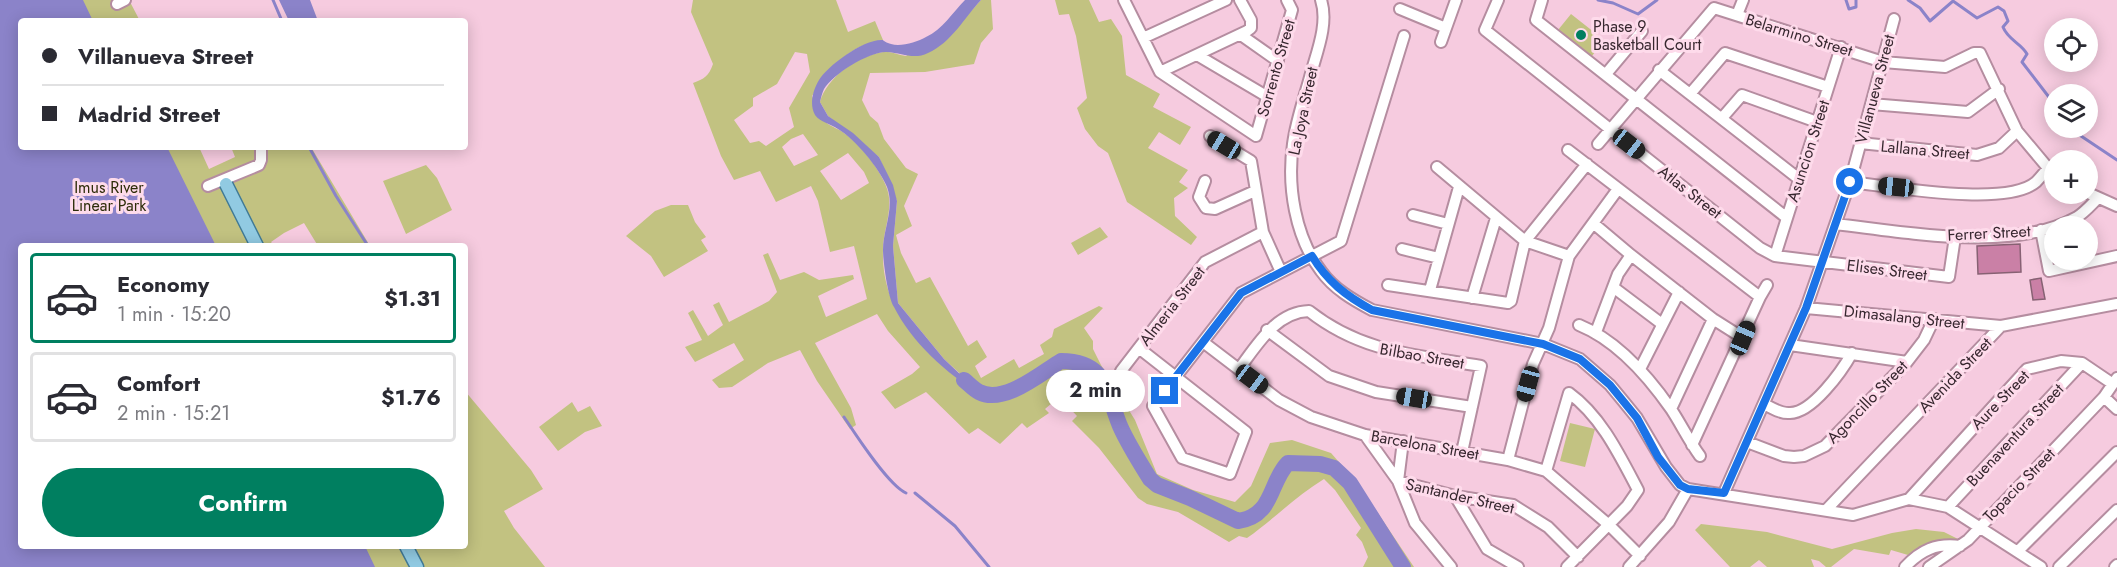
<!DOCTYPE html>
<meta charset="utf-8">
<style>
body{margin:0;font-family:Jost,sans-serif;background:#f2f2f3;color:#2b2b33;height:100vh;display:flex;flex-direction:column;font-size:22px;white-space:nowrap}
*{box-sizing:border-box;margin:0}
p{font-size:20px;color:#7c7c81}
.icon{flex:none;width:33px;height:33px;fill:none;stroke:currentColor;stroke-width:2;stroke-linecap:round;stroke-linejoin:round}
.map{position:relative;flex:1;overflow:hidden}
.panel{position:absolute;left:18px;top:243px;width:450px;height:306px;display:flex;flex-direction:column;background:#fff;border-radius:6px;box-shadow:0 3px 15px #0003}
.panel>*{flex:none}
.guide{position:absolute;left:18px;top:18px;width:450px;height:132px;border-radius:6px;box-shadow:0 3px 15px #0003;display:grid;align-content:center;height:132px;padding:0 24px;background:#fff}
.buttons{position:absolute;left:2044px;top:18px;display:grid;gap:12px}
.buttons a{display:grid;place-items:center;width:54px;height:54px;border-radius:50%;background:#fff;box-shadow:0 3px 15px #0003;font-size:30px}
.end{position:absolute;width:27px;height:27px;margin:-14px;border:8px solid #1a73e8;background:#fff;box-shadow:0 0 0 3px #fff}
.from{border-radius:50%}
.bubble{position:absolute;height:42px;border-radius:21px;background:#fff;box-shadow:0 3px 15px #0003;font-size:20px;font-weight:700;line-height:42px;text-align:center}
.car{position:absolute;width:18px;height:36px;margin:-18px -9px;border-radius:8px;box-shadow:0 0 4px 2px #0007;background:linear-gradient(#222 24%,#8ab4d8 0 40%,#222 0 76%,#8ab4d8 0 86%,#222 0)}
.guide b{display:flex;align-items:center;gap:21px;height:57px;font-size:22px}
.guide b+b{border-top:2px solid #e1e1e2}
.guide i{width:15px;height:15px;background:#2b2b33}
ul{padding:10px 0 0;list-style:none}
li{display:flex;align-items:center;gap:18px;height:90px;margin:0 12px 9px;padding:0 12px;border:3px solid #e1e1e2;border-radius:6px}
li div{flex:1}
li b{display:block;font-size:22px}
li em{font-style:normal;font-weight:700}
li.current{border-color:#007f60}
li>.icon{width:54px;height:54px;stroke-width:1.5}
.action{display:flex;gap:12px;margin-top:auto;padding:12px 24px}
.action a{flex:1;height:69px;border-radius:36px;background:#007f60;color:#fff;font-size:24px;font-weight:700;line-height:69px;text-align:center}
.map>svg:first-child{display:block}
.green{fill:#c2c281;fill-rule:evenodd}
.water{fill:#8b83c9}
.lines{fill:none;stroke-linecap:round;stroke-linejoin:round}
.stream{stroke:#8b83c9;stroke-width:3}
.river{stroke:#8b83c9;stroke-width:16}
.building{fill:#ca80a6;stroke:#876173;stroke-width:1.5}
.minor-casing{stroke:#b58da0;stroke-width:14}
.major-casing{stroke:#417a96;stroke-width:15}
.minor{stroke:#fff;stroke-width:10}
.major{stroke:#91cae2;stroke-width:12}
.route{stroke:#1a73e8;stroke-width:8}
.poi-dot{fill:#007f60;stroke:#fedbeb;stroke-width:2}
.labels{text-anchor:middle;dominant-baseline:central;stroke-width:6;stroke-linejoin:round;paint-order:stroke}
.poi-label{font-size:16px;fill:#37272f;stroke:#fedbeb;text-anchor:start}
.street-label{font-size:16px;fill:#37272f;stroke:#fedbeb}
.park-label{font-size:16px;fill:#2d2c08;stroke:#fedbeb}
</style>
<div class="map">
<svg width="2117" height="567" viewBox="0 0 2117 567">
<rect width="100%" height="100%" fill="#f6cbdf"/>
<path class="green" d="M0 0H129L140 21H21V147H199L209 169 235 157 231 147H311L370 246H318L304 223 284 233 271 242 274 246H21V546H465V391L531 470 543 489 504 511 514 528 545 567H0Z
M693 0H836L848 32 875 21 883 40C846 46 832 68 812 96 816 104 821 119 828 124 832 127 839 129 844 133 860 144 879 168 886 186 895 207 883 229 883 250 881 315 925 348 970 387L968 381 944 359 898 303 893 246 897 201 879 157 828 116 820 102C827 77 857 56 883 52 890 51 898 55 906 56L972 10 981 0H991L993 29 981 43 974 64 925 72 870 73 862 100 870 116 878 123 884 139 906 168 918 174 904 206 912 226 896 235 901 253 916 283 930 277 968 346 977 340 987 357 975 366 981 378 1014 359 1019 368 1044 354 1040 345 1052 337 1054 329 1099 306 1103 308 1084 328 1093 341V349L1101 365 1135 420 1157 474 1193 490 1235 502 1251 486 1270 443 1292 440 1331 453 1359 485 1414 567H1363L1368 557 1362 542 1356 535 1361 528 1335 490 1324 479C1296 496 1274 519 1247 538L1239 536 1229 542 1178 512 1147 504 1138 498 1099 448 1072 421 1077 416 1059 397 1045 409 1049 413 1027 428 1022 423 1000 444 978 428 969 434 926 392 895 409 881 392 912 374 920 367 888 331 877 314 815 343 851 408 856 425 850 429 817 381 800 350 768 363 732 387 719 388 712 380 744 360 734 343 695 362 685 347 702 340 688 313 693 310 708 336 723 325 713 305 719 302 729 322 769 301 777 292 763 255 768 253 780 280 804 272 819 280 853 275 854 279 818 296 826 317 867 299 854 246 830 252 818 201 811 186 776 202 760 171 734 180 721 156 693 83C704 79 709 76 713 64L691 12ZM795 52 807 54 810 72 789 108 794 127 766 146 759 141 750 143 734 120 753 106V98L777 84ZM803 134 818 155 794 166 782 147 791 139ZM848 153 864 172 869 183 841 200 820 171Z
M1055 0H1089L1099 22 1111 19 1122 36 1126 75 1160 94 1153 107 1191 127 1180 145 1159 132 1148 148 1188 170 1179 182 1188 188 1174 198 1175 216 1197 237 1191 245 1127 202 1108 153 1098 146 1085 129 1077 108 1087 98 1076 36 1069 14 1059 15Z
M1571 14 1604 40 1592 56 1558 30Z
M426 165 437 178 452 210 406 234 383 181Z
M671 205H688L695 222 706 237 701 240 708 251 664 277 651 256 626 236 655 211Z
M1100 227 1108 237 1078 255 1071 243Z
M572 402 578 412 590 406 602 426 585 432 558 451 539 427Z
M1570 423 1595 429 1585 467 1560 461Z
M1701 524 1767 532 1832 549 1892 533 1916 529 1944 532 1962 541 1945 550 1933 541 1908 555 1891 550 1889 555 1854 549 1831 567H1826L1819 561 1811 559 1814 567H1767L1759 560 1750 567H1730L1695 530Z"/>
<path class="water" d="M0 0H83L93 21H21V147H167L216 246H21V546H365L375 567H0Z
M279 0H310L318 21H289Z
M965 0H981C965 17 951 43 928 53 914 60 902 53 887 52 870 51 833 74 824 89 822 93 821 98 820 102L828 116 853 133 879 157 893 185 897 201 893 246 898 303 944 359 980 393C947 375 911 341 894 307 888 298 883 262 883 250 883 229 895 208 887 187 879 168 856 140 838 129 831 124 820 122 815 115 809 104 813 90 819 80 827 66 865 38 883 40 883 41 890 44 891 44 901 47 917 42 926 37 943 29 952 13 965 0Z"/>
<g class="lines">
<path class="stream" d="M273 0 282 21
M1598 0 1613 3 1638 14 1657 0
M1846 0 1849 9 1856 7V0
M1908 0 1920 8 1930 21 1953 1 1977 18 1998 7 2004 11 2008 21 2003 27C2008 40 2021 43 2027 54L2022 62 2055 105
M2074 128 2081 136 2117 160
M309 147 336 196 368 246
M844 417C856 435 888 485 906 493
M915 493 955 526 989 567"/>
<path class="river" d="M964 380C968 383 973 389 979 392 1004 405 1041 373 1061 361 1107 361 1106 392 1120 426 1128 444 1140 463 1150 479L1157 485 1190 498 1238 521C1274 516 1269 482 1288 463L1320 464 1334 468 1350 483 1403 567"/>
</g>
<path class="building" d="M2020 244 2021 272 1978 274 1977 246Z
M2041 278 2045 299 2033 300 2030 280Z"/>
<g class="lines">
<g class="minor-casing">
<path id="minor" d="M1124 0 1160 72 1256 136 1292 10 1287 0
M1321 0C1329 24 1316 54 1310 77 1304 99 1296 121 1293 144 1287 186 1295 237 1321 271 1334 289 1353 300 1372 310L1543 344 1580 359 1610 385 1624 402 1637 418 1666 467 1680 485 1688 489 1853 515 1909 499 1948 507 2041 567
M1498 0 1485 30 1760 248 1775 256 1949 277 1955 237
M1542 0 1536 20 1787 218
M117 4 125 0
M1400 9 1446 28
M1737 15 1743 0
M1241 35 1278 61
M1143 38 1226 0
M1441 42 1456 0
M1197 55 1268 97
M1659 70 1799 179
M1160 72 1247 31 1251 28V20L1240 0
M1606 74 1642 31
M1690 94 1725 53 1828 87
M1871 104 1968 112 1999 89
M1722 118 1742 95 1817 122
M1210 136 1251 161 1263 232 1281 272
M1860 143 1977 155 1999 148 2017 131
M1598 144 1714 8 1883 62 1945 67 1974 53H1980L2017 131 2048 168 2055 173
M1568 150 1760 297 1692 445
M1437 167 1525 241 1569 256
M1205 181 1199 197 1206 208 1215 209 1255 191
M1850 182C1890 186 2006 208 2036 182 2040 178 2044 173 2048 168
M208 186 259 165 261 160V147
M2088 193 2117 206
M1413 215 1448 224
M1593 223 1631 255
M1836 224C1905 232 2013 253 2077 217 2084 213 2091 205 2097 199
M2041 230 2049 271 2117 256
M1402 249 1439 258
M1775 256 1841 47
M1388 285 1508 303 1511 301 1525 241 1587 164
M1613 287 1662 324
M1430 290 1459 187
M1760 297 1767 285
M1472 298 1496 218
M1806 308 2001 326
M1579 325C1616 340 1648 376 1671 409 1681 424 1689 441 1700 456
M1267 330 1329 376 1376 392 1472 407
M1596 332 1618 274 1631 255 1713 319 1743 338
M1203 342 1279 400 1311 417 1365 435 1508 460 1546 471 1609 525 1640 556
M1790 345 1907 362
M1140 349 1246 432 1230 474 1182 458 1153 406 1241 293 1341 241 1404 36
M1239 369C1257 345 1276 312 1309 311 1362 353 1417 355 1481 366L1462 452
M1640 369 1679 292
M1121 371 1205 262 1263 232
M2104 397 2117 409
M1764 404C1772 408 1781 414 1790 413 1812 413 1842 371 1852 353
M1671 409 1713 319
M1365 435 1398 481 1455 496 1513 505 1548 527 1578 557
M1403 441 1398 481 1415 523 1451 567
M1747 442 1784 456 1794 457 1804 456 1825 446 1907 362 1924 340 1934 319
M1508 460 1533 364 1549 328 1569 256 1618 189
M1546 471 1569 393C1601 416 1620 456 1638 490L1627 506 1567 567
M1724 493 1806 308 1850 182 1894 19
M1455 496 1487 549 1518 567
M1909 499 2027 369 2061 361 2082 363 2113 384
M1948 507 2082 363
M1827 509 2001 326 2117 304
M2018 551 2117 452
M1629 567 1669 522 1688 489
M1905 567C1921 550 1936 543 1960 546
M1929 567 1968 540 2104 397 2117 378
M2059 567 2117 510
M2115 567 2117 565"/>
</g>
<g class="major-casing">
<path id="major" d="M226 184 257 246
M406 546 417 567"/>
</g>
<use href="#minor" class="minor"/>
<use href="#major" class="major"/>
</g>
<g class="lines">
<path class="route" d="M1165 391 1241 293 1312 256C1327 281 1346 296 1372 310L1543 344 1580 359 1610 385 1637 418 1658 457 1680 485 1688 489 1724 493 1806 308 1850 182"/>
</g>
<circle class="poi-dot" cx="1581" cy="35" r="6"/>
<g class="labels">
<g class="poi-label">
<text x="1593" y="26">Phase 9<tspan x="1593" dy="18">Basketball Court</tspan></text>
</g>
<g class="street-label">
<text transform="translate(1799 35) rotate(17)">Belarmino Street</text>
<text transform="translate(1276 68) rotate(-74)">Sorrento Street</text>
<text transform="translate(1875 89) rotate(-75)">Villanueva Street</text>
<text transform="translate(1303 111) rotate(-78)">La Joya Street</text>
<text transform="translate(1925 150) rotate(5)">Lallana Street</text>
<text transform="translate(1808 151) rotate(-72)">Asuncion Street</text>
<text transform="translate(1690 192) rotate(38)">Atlas Street</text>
<text transform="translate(1989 233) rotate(-3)">Ferrer Street</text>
<text transform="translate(1887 270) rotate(7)">Elises Street</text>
<text transform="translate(1172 306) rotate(-52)">Almeria Street</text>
<text transform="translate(1904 317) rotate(6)">Dimasalang Street</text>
<text transform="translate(1422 356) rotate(10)">Bilbao Street</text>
<text transform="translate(1955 375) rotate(-46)">Avenida Street</text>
<text transform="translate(2000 400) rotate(-46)">Aure Street</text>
<text transform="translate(1867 402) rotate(-46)">Agoncillo Street</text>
<text transform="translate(2015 435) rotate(-47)">Buenaventura Street</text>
<text transform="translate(1425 445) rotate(10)">Barcelona Street</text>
<text transform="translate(2019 485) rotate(-46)">Topacio Street</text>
<text transform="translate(1460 496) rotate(13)">Santander Street</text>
</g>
<g class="park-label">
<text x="109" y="187">Imus River<tspan x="109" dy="18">Linear Park</tspan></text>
</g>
</g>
</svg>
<div class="buttons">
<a><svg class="icon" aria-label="locate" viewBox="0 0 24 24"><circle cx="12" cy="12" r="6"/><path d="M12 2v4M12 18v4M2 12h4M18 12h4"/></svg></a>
<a><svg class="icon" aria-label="layers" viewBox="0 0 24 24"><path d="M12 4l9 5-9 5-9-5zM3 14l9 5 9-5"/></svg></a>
<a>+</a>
<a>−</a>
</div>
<i class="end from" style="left:1850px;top:182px"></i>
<i class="end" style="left:1165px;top:391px"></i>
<div class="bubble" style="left:1046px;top:370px;width:99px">2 min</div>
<i class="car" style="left:1629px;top:144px;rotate:128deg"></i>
<i class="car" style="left:1224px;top:145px;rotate:301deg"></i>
<i class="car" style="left:1896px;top:187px;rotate:276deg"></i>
<i class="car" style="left:1743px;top:338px;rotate:23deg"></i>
<i class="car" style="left:1252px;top:379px;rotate:127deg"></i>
<i class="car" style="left:1528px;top:384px;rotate:195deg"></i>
<i class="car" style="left:1414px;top:398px;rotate:279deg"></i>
<div class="guide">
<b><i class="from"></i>Villanueva Street</b>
<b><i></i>Madrid Street</b>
</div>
<section class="panel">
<ul>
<li class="current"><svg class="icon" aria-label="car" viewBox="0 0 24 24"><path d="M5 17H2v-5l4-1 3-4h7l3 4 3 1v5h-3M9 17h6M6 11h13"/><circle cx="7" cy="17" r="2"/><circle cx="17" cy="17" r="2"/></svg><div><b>Economy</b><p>1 min · 15:20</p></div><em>$1.31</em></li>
<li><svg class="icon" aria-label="car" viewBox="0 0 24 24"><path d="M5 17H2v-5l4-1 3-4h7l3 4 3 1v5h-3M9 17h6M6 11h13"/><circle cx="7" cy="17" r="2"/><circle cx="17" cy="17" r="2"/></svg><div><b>Comfort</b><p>2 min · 15:21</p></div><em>$1.76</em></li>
</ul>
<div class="action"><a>Confirm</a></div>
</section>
</div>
